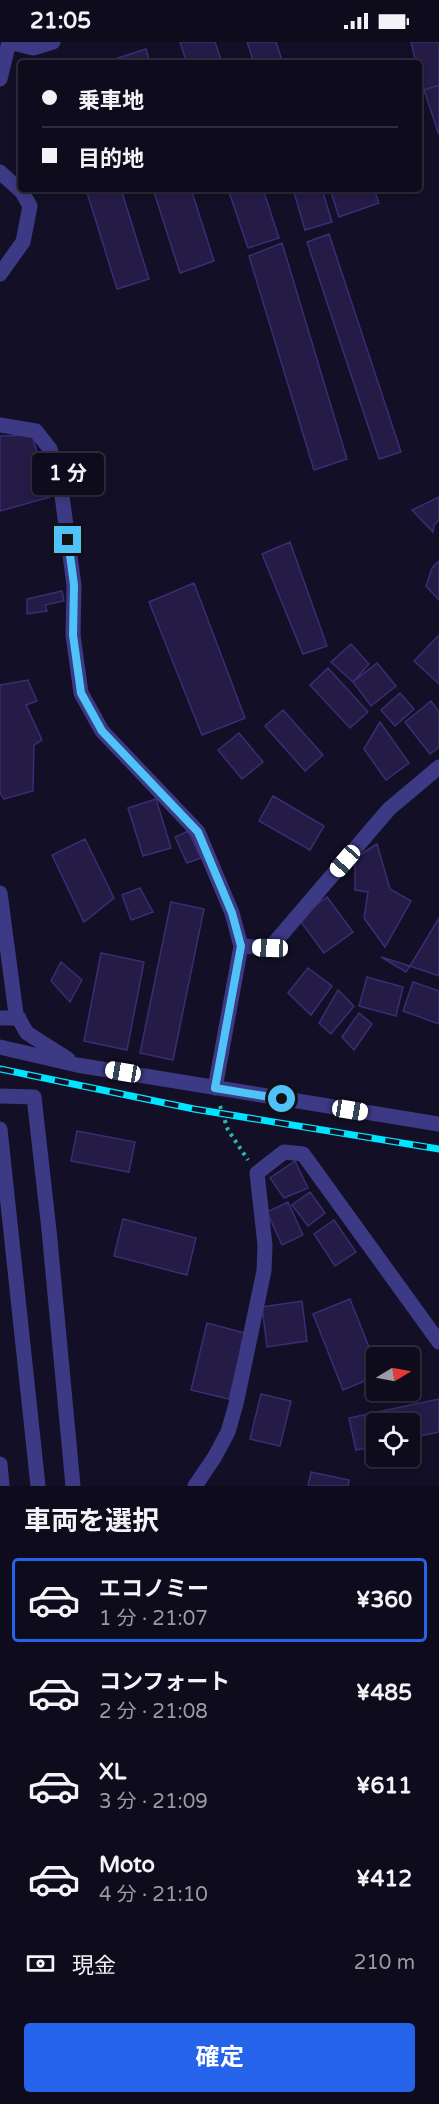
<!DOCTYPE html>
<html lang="ja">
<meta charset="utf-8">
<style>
body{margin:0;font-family:"Varela Round","Noto Sans JP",sans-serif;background:#171425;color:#f1f3f6;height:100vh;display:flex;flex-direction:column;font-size:22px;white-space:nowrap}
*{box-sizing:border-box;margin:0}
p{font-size:20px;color:#9b9ba3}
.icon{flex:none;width:33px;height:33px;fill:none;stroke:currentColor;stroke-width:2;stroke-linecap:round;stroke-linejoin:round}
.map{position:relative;height:1444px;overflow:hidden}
.side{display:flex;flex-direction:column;background:#0e0b1c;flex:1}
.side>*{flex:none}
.hud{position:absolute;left:18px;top:18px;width:404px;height:132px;border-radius:6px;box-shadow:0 3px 9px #0003,0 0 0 2px #2e2b3b;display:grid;align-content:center;height:132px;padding:0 24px;background:#0e0b1c}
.needle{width:39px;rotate:80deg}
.fabs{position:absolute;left:366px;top:1305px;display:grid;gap:12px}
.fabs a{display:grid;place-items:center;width:54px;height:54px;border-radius:6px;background:#0e0b1c;box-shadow:0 3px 9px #0003,0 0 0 2px #2e2b3b;font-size:30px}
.end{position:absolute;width:27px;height:27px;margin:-14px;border:8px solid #4fc3f7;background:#111;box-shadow:0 0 0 3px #111}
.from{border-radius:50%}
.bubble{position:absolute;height:42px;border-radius:6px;background:#0e0b1c;box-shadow:0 3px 9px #0003,0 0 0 2px #2e2b3b;font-size:20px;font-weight:700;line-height:42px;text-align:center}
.car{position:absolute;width:18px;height:36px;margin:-18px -9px;border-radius:8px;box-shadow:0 0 4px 2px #0007;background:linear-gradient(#fff 24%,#345 0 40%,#fff 0 76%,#345 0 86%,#fff 0)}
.hud b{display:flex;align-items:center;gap:21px;height:57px;font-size:22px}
.hud b+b{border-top:2px solid #2e2b3b}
.hud i{width:15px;height:15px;background:#f1f3f6}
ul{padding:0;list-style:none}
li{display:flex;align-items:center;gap:18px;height:84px;margin:0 12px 9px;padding:0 12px;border:3px solid transparent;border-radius:6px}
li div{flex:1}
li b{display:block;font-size:22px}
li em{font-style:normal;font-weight:700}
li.current{border-color:#2563eb}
li>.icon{width:54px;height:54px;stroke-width:1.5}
h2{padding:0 24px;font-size:27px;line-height:72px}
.pay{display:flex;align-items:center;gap:15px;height:66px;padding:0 24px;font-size:22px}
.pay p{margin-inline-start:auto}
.cta{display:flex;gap:12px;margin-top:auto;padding:12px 24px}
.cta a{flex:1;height:69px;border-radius:6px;background:#2563eb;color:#fff;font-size:24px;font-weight:700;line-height:69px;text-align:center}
.status{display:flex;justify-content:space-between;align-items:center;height:42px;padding:0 30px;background:#0e0b1c;direction:ltr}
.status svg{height:16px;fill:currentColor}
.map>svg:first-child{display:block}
.building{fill:#241b47;stroke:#3b2d73;stroke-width:1.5}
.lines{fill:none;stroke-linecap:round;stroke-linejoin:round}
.path{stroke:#2fb8b0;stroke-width:4;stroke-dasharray:3 4.5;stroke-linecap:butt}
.minor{stroke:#3d3a85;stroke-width:15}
.rail-casing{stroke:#00e5ff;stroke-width:7}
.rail{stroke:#130f26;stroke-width:4.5;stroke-dasharray:14;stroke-linecap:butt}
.route{stroke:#4fc3f7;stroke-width:8}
</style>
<div class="status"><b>21:05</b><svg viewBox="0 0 49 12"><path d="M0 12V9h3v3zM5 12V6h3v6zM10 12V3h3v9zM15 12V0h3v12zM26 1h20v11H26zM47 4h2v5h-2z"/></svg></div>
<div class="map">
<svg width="439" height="1444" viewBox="0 0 439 1444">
<rect width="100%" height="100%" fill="#130f26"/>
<path class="building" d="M180 0H215L222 21H187Z
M247 0H276L283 21H254Z
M411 0H439V43L424 48 418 21H416Z
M146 7 150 21H113L112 18Z
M439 43V93L424 48Z
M86 147H121L149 237 117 247Z
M153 147H191L214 219 180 231Z
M228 147H263L279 196 248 206Z
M293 147H322L332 180 305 188Z
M330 147H374L379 161 339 175Z
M329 192 401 410 379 417 307 200Z
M282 201 347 417 314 428 249 214Z
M32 393 50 455 0 469V394Z
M439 455V478L434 483 433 490 412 468Z
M290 500 327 604 303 612 262 512Z
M439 519V558L426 544 432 526Z
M194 541 245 676 202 693 149 560Z
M62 549 64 559 45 563 47 569 27 572V557Z
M439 593V642L414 619Z
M351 602 369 622 353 640 331 620Z
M377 621 396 644 371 664 353 640Z
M328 626 368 670 350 686 310 643Z
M28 638 37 659 26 663 42 698 34 703 33 749 4 757 0 751V643Z
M400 651 414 667 395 684 381 668Z
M431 659 439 670V705L430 712 405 680Z
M283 668 323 713 305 729 265 684Z
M380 680 409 721 386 738 364 707Z
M239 691 263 720 242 737 218 708Z
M273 754 324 784 310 808 259 779Z
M156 757 171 806 143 814 128 766Z
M188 789 201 816 187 821 175 795Z
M85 797 114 856 84 880 52 813Z
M377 802 390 847 411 859 385 905 364 876 368 850 355 848V816Z
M140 846 153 870 131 878 122 853Z
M327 855 353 890 324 911 298 876Z
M171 860 204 867 173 1018 140 1011Z
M439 876V934L410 924Z
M101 911 144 920 127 1008 84 999Z
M381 915 410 924 406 930Z
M61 920 82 938 70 960 51 939Z
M308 926 332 944 311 973 288 951Z
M367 935 403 945 396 974 359 964Z
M413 940 439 949V982L403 969Z
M338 948 354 964 331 992 319 981Z
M359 971 372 982 354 1008 342 995Z
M77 1089 135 1100 129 1130 71 1119Z
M295 1119 308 1146 284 1156 270 1136Z
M310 1150 325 1171 308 1184 292 1163Z
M288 1160 303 1193 282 1203 267 1170Z
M123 1177 196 1196 187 1233 114 1214Z
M334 1178 356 1210 335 1224 314 1192Z
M350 1257 376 1323V1347L371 1349 367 1338 343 1348 313 1272Z
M302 1259 307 1299 267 1305 262 1265Z
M207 1281 245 1291 229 1357 191 1348Z
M261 1352 291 1359 280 1404 250 1397Z
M439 1357V1390L410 1396V1382H376V1404L356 1408 349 1376Z
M311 1430 349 1438 348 1444H308Z"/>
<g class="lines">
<path class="path" d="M220 1064 228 1088 248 1118"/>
<path class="minor" d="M0 37 9 0 33 6 53 0
M0 130 22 150 30 164 23 200 0 232
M0 383 36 389 50 407 62 454 74 543 73 593 81 651 102 689 198 790 232 871 241 904 215 1046
M0 851 16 972 27 991 68 1017
M241 904 270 906 389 767 439 725
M0 976H19
M0 1005 77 1023 439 1082
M0 1054 34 1055 49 1188 73 1444
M0 1087 38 1444
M0 1422 2 1444
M195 1444 214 1416 228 1390 236 1362 264 1229 265 1203 257 1131 284 1110 303 1112 439 1300"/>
<g class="rail-casing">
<path id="rail" d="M0 1027 194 1067 439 1107"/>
</g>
<use href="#rail" class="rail"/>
</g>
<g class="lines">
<path class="route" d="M68 498 74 543 73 593 81 651 102 689 198 790 232 871 241 904 215 1046 282 1057"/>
</g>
</svg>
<div class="fabs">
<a><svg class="needle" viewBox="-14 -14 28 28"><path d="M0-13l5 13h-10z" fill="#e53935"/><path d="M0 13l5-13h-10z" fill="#9b9ba3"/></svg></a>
<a><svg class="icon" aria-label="locate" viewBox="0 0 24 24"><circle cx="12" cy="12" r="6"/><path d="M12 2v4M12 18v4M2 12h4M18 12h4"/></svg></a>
</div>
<i class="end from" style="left:282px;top:1057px"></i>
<i class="end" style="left:68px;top:498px"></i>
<div class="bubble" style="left:32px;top:411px;width:72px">1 分</div>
<i class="car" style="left:345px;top:819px;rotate:221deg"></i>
<i class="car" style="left:270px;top:906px;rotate:272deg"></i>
<i class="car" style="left:123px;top:1030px;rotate:280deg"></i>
<i class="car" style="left:350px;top:1068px;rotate:99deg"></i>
<div class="hud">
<b><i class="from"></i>乗車地</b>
<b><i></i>目的地</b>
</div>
</div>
<section class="side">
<h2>車両を選択</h2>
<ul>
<li class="current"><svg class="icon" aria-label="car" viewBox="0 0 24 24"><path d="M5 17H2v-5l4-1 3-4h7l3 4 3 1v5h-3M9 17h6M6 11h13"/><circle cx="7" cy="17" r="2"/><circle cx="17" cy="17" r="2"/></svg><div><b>エコノミー</b><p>1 分 · 21:07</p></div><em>¥360</em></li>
<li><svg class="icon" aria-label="car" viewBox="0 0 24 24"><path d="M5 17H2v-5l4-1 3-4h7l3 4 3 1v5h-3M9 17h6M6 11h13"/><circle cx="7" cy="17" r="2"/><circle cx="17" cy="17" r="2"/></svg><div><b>コンフォート</b><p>2 分 · 21:08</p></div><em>¥485</em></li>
<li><svg class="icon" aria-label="car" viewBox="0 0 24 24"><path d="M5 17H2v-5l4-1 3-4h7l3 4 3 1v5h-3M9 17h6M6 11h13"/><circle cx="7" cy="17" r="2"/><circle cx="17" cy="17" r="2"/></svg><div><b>XL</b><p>3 分 · 21:09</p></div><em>¥611</em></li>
<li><svg class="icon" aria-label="car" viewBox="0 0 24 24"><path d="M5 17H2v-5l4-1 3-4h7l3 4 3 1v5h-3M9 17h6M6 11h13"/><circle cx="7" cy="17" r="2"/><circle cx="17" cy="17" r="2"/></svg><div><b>Moto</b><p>4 分 · 21:10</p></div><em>¥412</em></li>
</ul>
<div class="pay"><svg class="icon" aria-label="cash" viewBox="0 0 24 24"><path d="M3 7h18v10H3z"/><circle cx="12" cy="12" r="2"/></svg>現金<p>210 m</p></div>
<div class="cta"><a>確定</a></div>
</section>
